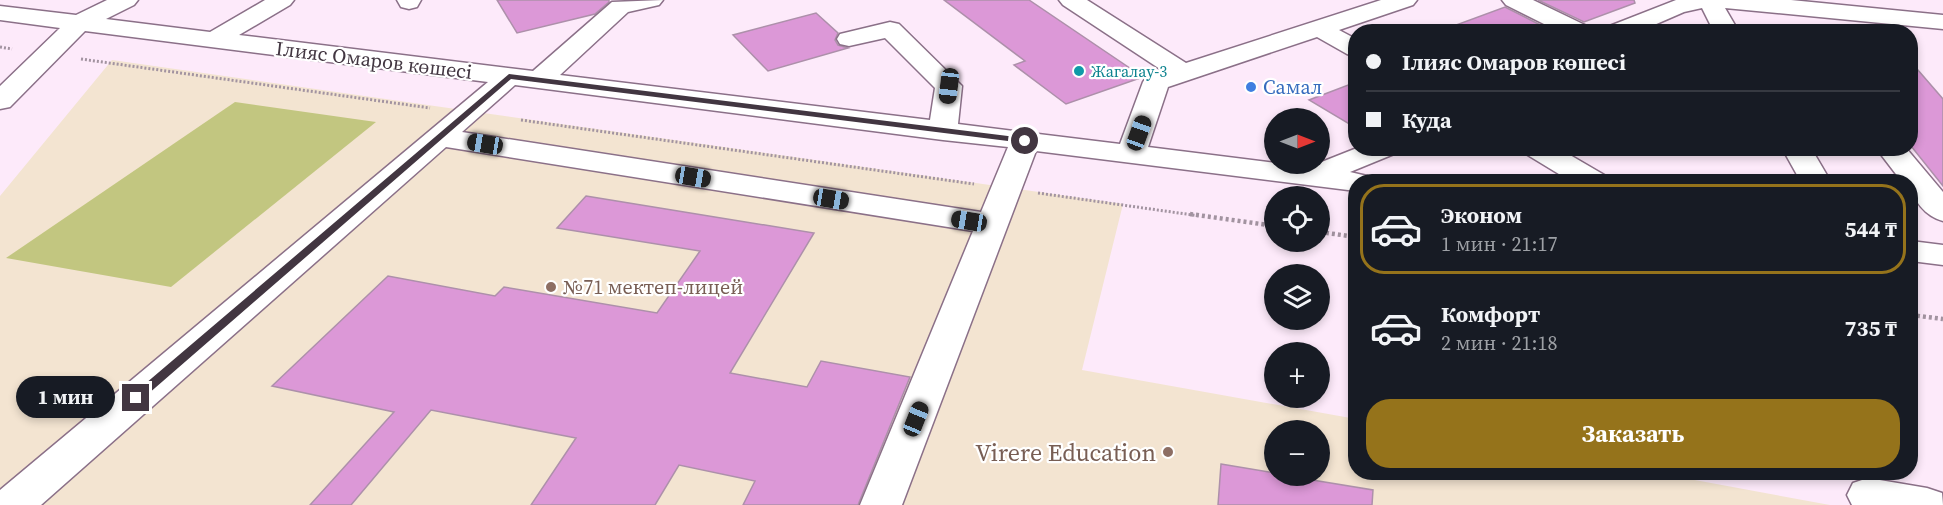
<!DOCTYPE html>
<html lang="ru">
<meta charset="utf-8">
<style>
body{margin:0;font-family:"Source Serif 4",serif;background:#242831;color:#f1f3f6;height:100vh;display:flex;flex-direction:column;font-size:22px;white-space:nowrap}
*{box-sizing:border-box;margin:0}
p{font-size:20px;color:#9ea1a6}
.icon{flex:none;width:33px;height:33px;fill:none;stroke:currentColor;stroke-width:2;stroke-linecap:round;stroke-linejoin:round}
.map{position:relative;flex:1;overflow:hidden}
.sheet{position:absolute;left:1348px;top:174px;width:570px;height:306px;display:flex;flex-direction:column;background:#171b24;border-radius:24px;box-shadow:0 3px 9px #0003}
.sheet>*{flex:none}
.banner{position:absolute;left:1348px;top:24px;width:570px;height:132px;border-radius:24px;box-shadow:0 3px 9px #0003;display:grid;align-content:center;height:132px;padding:0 18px;background:#171b24}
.needle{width:39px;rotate:90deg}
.buttons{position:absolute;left:1264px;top:108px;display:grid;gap:12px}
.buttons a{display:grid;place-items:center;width:66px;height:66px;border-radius:50%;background:#171b24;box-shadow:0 3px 9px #0003;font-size:30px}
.end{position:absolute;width:27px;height:27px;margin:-14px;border:8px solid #423641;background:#fff;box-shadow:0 0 0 3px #fff}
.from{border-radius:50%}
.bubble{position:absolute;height:42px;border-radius:21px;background:#171b24;box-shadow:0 3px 9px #0003;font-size:20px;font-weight:700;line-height:42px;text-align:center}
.car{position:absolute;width:18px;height:36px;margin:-18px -9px;border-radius:8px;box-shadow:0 0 4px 2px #0007;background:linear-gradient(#222 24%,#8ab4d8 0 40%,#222 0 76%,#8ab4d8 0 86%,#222 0)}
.banner b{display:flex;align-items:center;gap:21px;height:57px;font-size:22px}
.banner b+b{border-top:2px solid #363941}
.banner i{width:15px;height:15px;background:#f1f3f6}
ul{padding:10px 0 0;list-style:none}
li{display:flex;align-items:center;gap:18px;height:90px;margin:0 12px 9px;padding:0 6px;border:3px solid transparent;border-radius:24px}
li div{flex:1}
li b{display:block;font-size:22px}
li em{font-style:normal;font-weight:700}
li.selected{border-color:#95731b}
li>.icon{width:54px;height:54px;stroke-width:1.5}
.action{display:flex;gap:12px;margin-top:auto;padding:12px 18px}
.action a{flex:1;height:69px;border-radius:24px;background:#95731b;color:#fff;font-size:24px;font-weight:700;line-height:69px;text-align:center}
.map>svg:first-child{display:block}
.education{fill:#f3e4d1;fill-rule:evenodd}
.green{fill:#c2c680}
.building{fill:#dc98d7;stroke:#ad90aa;stroke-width:1.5}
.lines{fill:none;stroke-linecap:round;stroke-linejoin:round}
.minor-casing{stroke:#8b7088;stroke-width:3}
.path-far1{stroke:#a293a0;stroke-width:3;stroke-dasharray:2 2;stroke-linecap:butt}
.path{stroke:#a293a0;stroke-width:4.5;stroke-dasharray:3 3;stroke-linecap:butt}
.minor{fill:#fff;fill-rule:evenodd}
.route{fill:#423641}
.culture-dot{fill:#0f9aa8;stroke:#fff;stroke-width:2}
.shop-dot{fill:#3f7fe0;stroke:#fff;stroke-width:2}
.education-dot{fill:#8d6e63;stroke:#fff;stroke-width:2}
.labels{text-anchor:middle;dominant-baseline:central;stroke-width:4.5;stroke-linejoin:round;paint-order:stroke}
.far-culture-label{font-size:16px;fill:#0d838f;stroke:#fff;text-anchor:start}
.street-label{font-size:20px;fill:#423641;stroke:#fff}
.shop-label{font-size:20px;fill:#366cbe;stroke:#fff;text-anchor:start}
.education-label{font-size:20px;fill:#785e54;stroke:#fff;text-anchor:start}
.near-education-label{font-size:24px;fill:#785e54;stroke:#fff;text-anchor:end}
</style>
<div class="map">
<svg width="1943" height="505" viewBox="0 0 1943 505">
<rect width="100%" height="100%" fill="#fdeafa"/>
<path class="education" d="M112 60 1123 204 1082 370 1356 419V472L1657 473 1830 505H0V196ZM1275 430H1320V476H1275Z"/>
<path class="green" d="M235 102 376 122 171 287 6 258Z"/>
<path class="building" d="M497 0H609V2L595 14 517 33Z
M944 0H1029L1143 77 1066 104 1014 65 1025 61Z
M1538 0H1634L1635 3 1584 22Z
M1505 7 1554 32H1448V28Z
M816 13 838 33 835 40 838 45 848 48 768 71 733 35Z
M1911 62 1943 99V186L1911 146Z
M1356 82V128L1309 100Z
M586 196 814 233 730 373 807 387 821 361 910 377 858 505H743L755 481 679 465 655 505H531L576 438 431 410 351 505H310L394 412 272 386 388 276 495 296 504 287 657 313 700 251 557 228Z
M1221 464 1275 473V476H1288L1373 490 1372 505H1218Z"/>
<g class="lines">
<g class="minor-casing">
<path id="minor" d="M107 0H138L134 5 106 19 210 32 265 0H294L290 5 239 35 533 71 612 2 663 0 659 5 628 12 560 75 930 120 935 88 885 38 849 46 840 44 837 39 840 34 890 22 899 24 962 86 958 124 1120 144 1143 82 1147 76 1163 71 1063 5 1059 0H1087L1186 63 1381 0H1417L1413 5 1339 30 1356 39V57L1347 54 1317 37 1168 87 1148 147 1309 167 1357 148H1398L1394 154 1350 172 1367 176 1371 182H1356V191L1036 151 902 505H860L973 231 446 147 41 505H0V490L488 82 85 31 10 107 0 109V86L60 28 0 20V6L76 15ZM515 85 943 140 1008 147 981 212 462 132Z
M397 0H421L417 7 409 9 401 7Z
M1502 0H1533L1589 27 1592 32H1560L1506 5Z
M1676 0H1791L1943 15V29L1725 8 1739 32H1714L1702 8 1684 12 1638 32H1604L1607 27Z
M1522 148H1558L1606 176 1610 182H1572L1526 154Z
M1782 148H1811L1831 182H1801Z
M1876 148H1906L1943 192V221C1926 217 1911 199 1911 182H1902Z
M1911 241 1943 245V265L1911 261Z
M1868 478 1927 488 1942 493 1943 505H1852L1847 495 1853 483Z"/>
</g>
<path class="path-far1" d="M0 47 12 49
M81 59 430 108
M521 120 974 184
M1038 193 1200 216"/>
<path class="path" d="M1190 214 1275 226
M1320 232 1356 237
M1911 315 1943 319"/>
<use href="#minor" class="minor"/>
</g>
<path class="route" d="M509 74 1025 138 1029 141 1025 143 511 79 140 401H132V395Z"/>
<circle class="culture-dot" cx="1079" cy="71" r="6"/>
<circle class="shop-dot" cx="1251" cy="87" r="6"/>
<g class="education-dot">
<circle cx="551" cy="287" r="6"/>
<circle cx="1168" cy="452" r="6"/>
</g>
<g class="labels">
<g class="far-culture-label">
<text x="1091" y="71">Жагалау-3</text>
</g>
<g class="street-label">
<text transform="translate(374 60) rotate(7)">Ілияс Омаров көшесі</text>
</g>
<g class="shop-label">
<text x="1263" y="87">Самал</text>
</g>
<g class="education-label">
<text x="563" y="287">№71 мектеп-лицей</text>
</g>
<g class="near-education-label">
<text x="1156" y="452">Virere Education</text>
</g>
</g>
</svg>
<div class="buttons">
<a><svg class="needle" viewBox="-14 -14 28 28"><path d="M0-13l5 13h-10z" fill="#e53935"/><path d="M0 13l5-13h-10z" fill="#9ea1a6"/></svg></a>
<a><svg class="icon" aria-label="locate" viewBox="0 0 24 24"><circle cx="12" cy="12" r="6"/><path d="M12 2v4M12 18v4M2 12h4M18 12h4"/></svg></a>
<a><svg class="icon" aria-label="layers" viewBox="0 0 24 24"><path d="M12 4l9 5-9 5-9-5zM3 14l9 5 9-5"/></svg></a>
<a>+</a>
<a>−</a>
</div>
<i class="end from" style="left:1025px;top:141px"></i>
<i class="end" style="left:136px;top:398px"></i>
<div class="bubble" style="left:16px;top:376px;width:99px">1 мин</div>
<i class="car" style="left:949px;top:86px;rotate:187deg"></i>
<i class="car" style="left:1139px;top:133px;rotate:20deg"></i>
<i class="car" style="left:485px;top:144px;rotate:279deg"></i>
<i class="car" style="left:693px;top:177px;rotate:99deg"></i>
<i class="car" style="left:831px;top:199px;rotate:99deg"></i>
<i class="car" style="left:969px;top:221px;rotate:279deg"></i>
<i class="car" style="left:916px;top:419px;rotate:22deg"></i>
<div class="banner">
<b><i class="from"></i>Ілияс Омаров көшесі</b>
<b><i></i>Куда</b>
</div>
<section class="sheet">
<ul>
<li class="selected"><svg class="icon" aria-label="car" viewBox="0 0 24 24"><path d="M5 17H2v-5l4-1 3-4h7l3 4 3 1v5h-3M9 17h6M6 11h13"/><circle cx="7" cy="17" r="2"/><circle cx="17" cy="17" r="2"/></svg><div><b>Эконом</b><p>1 мин · 21:17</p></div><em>544 ₸</em></li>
<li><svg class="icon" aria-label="car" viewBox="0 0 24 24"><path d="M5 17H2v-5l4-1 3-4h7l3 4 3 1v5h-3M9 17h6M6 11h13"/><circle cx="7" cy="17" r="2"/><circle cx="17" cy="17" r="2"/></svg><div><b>Комфорт</b><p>2 мин · 21:18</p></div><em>735 ₸</em></li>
</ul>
<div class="action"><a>Заказать</a></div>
</section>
</div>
